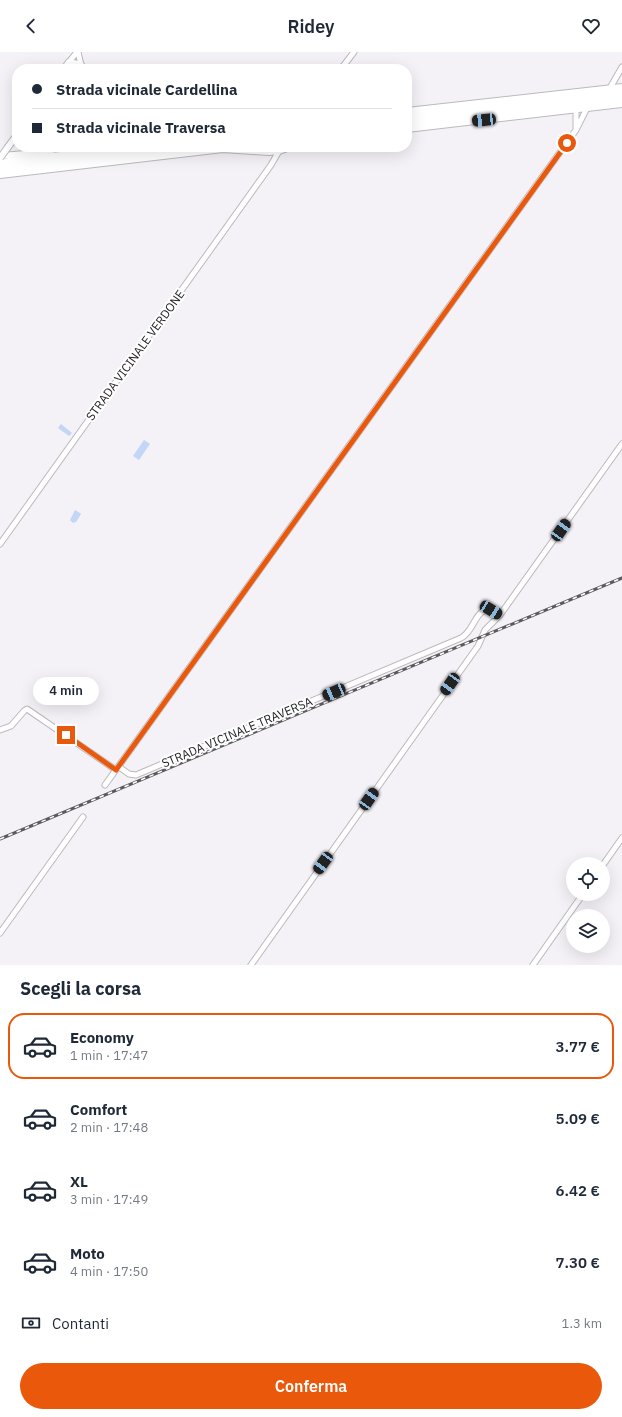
<!DOCTYPE html>
<html lang="it">
<meta charset="utf-8">
<style>
body{margin:0;font-family:"IBM Plex Sans",sans-serif;background:#f6f6f7;color:#1f2937;height:100vh;display:flex;flex-direction:column;font-size:15px;white-space:nowrap}
*{box-sizing:border-box;margin:0}
p{font-size:13px;color:#747a83}
.icon{flex:none;width:22px;height:22px;fill:none;stroke:currentColor;stroke-width:2;stroke-linecap:round;stroke-linejoin:round}
.map{position:relative;height:913px;overflow:hidden}
.drawer{display:flex;flex-direction:column;background:#fff;flex:1}
.drawer>*{flex:none}
.top-card{position:absolute;left:12px;top:12px;width:400px;height:88px;border-radius:16px;box-shadow:0 4px 16px #0002;display:grid;align-content:center;height:88px;padding:0 20px;background:#fff}
.buttons{position:absolute;left:566px;top:805px;display:grid;gap:8px}
.buttons a{display:grid;place-items:center;width:44px;height:44px;border-radius:50%;background:#fff;box-shadow:0 4px 16px #0002;font-size:20px}
.end{position:absolute;width:18px;height:18px;margin:-9px;border:5px solid #ea580c;background:#fff;box-shadow:0 0 0 2px #fff}
.from{border-radius:50%}
.bubble{position:absolute;height:28px;border-radius:14px;background:#fff;box-shadow:0 4px 16px #0002;font-size:13px;font-weight:600;line-height:28px;text-align:center}
.car{position:absolute;width:12px;height:24px;margin:-12px -6px;border-radius:5px;box-shadow:0 0 3px 1px #0007;background:linear-gradient(#222 24%,#8ab4d8 0 40%,#222 0 76%,#8ab4d8 0 86%,#222 0)}
.top-card b{display:flex;align-items:center;gap:14px;height:38px;font-size:15px}
.top-card b+b{border-top:1px solid #e0e1e3}
.top-card i{width:10px;height:10px;background:#1f2937}
ul{padding:0;list-style:none}
li{display:flex;align-items:center;gap:12px;height:66px;margin:0 8px 6px;padding:0 12px;border:2px solid transparent;border-radius:16px}
li div{flex:1}
li b{display:block;font-size:15px}
li em{font-style:normal;font-weight:600}
li.selected{border-color:#ea580c}
li>.icon{width:36px;height:36px;stroke-width:1.5}
h2{padding:0 20px;font-size:18px;line-height:48px}
.pay{display:flex;align-items:center;gap:10px;height:44px;padding:0 20px;font-size:15px}
.pay p{margin-inline-start:auto}
.cta{display:flex;gap:8px;margin-top:auto;padding:8px 20px}
.cta a{flex:1;height:46px;border-radius:24px;background:#ea580c;color:#fff;font-size:16px;font-weight:600;line-height:46px;text-align:center}
header{display:flex;justify-content:space-between;align-items:center;height:52px;padding:0 20px;background:#fff;font-size:18px;font-weight:600}
.map>svg:first-child{display:block}
.water{fill:#c2d6f5}
.lines{fill:none;stroke-linecap:round;stroke-linejoin:round}
.minor-casing{stroke:#bcb9bf;stroke-width:7}
.tertiary-casing{stroke:#bcb9bf;stroke-width:8}
.trunk-casing{stroke:#bcb9bf;stroke-width:10}
.minor{stroke:#fff;stroke-width:5}
.tertiary{stroke:#fff;stroke-width:6}
.trunk{stroke:#fff;stroke-width:8}
.rail-casing{stroke:#5c5a5d;stroke-width:3}
.rail{stroke:#fff;stroke-width:1.5;stroke-dasharray:4.5;stroke-linecap:butt}
.tertiary-bridge-casing{stroke:#bcb9bf;stroke-width:8;stroke-linecap:butt}
.tertiary-bridge{stroke:#fff;stroke-width:6}
.route{stroke:#ea580c;stroke-width:5}
.labels{text-anchor:middle;dominant-baseline:central;stroke-width:4;stroke-linejoin:round;paint-order:stroke}
.street-label{font-size:12px;fill:#1e1c1f;stroke:#fff}
</style>
<header><svg class="icon" aria-label="back" viewBox="0 0 24 24"><path d="M15 5l-7 7 7 7"/></svg>Ridey<svg class="icon" aria-label="heart" viewBox="0 0 24 24"><path d="M12 20l-8-8c-3-5 5-10 8-4 3-6 11-1 8 4z"/></svg></header>
<div class="map">
<svg width="622" height="913" viewBox="0 0 622 913">
<rect width="100%" height="100%" fill="#f4f1f7"/>
<path class="water" d="M61 372 72 381 69 384 58 376Z
M144 388 150 392 139 408 133 404Z
M75 458 80 461 81 462 76 470 73 471 70 468Z"/>
<g class="lines">
<g class="minor-casing">
<path id="minor" d="M78 0 81 13
M75 17 69 10 77 0
M341 17 354 0
M610 36 622 15
M576 58V76
M0 492 271 113 279 99
M0 678 11 674 24 659 27 657 116 718
M119 715 129 722 136 723 461 586C478 577 474 547 500 563
M105 733 576 78 587 56
M603 813 622 786
M0 881 83 765
M251 913 478 594 485 578 500 563 622 392
M533 913 583 842"/>
</g>
<g class="tertiary-casing">
<path id="tertiary" d="M64 17 69 10 81 13 84 17
M407 59 622 35
M407 77 622 52
M8 95 17 83
M0 104C21 102 42 102 62 95
M0 123 223 97 269 100 279 99 290 95"/>
</g>
<g class="trunk-casing">
<path id="trunk" d="M407 64 622 40
M407 71 622 47
M0 111 137 95
M0 117 198 95"/>
</g>
<use href="#minor" class="minor"/>
<use href="#tertiary" class="tertiary"/>
<use href="#trunk" class="trunk"/>
<g class="rail-casing">
<path id="rail" d="M0 787 622 526"/>
</g>
<use href="#rail" class="rail"/>
<g class="tertiary-bridge-casing">
<path id="tertiary-bridge" d="M0 106 8 95"/>
</g>
<use href="#tertiary-bridge" class="tertiary-bridge"/>
</g>
<g class="lines">
<path class="route" d="M66 683 116 718 567 91"/>
</g>
<g class="labels">
<g class="street-label">
<text transform="translate(135 303) rotate(-54)">STRADA VICINALE VERDONE</text>
<text transform="translate(237 680) rotate(-23)">STRADA VICINALE TRAVERSA</text>
</g>
</g>
</svg>
<div class="buttons">
<a><svg class="icon" aria-label="locate" viewBox="0 0 24 24"><circle cx="12" cy="12" r="6"/><path d="M12 2v4M12 18v4M2 12h4M18 12h4"/></svg></a>
<a><svg class="icon" aria-label="layers" viewBox="0 0 24 24"><path d="M12 4l9 5-9 5-9-5zM3 14l9 5 9-5"/></svg></a>
</div>
<i class="end from" style="left:567px;top:91px"></i>
<i class="end" style="left:66px;top:683px"></i>
<div class="bubble" style="left:33px;top:625px;width:66px">4 min</div>
<i class="car" style="left:484px;top:68px;rotate:264deg"></i>
<i class="car" style="left:561px;top:478px;rotate:35deg"></i>
<i class="car" style="left:491px;top:558px;rotate:122deg"></i>
<i class="car" style="left:450px;top:632px;rotate:215deg"></i>
<i class="car" style="left:334px;top:640px;rotate:247deg"></i>
<i class="car" style="left:369px;top:747px;rotate:35deg"></i>
<i class="car" style="left:323px;top:811px;rotate:216deg"></i>
<div class="top-card">
<b><i class="from"></i>Strada vicinale Cardellina</b>
<b><i></i>Strada vicinale Traversa</b>
</div>
</div>
<section class="drawer">
<h2>Scegli la corsa</h2>
<ul>
<li class="selected"><svg class="icon" aria-label="car" viewBox="0 0 24 24"><path d="M5 17H2v-5l4-1 3-4h7l3 4 3 1v5h-3M9 17h6M6 11h13"/><circle cx="7" cy="17" r="2"/><circle cx="17" cy="17" r="2"/></svg><div><b>Economy</b><p>1 min · 17:47</p></div><em>3.77 €</em></li>
<li><svg class="icon" aria-label="car" viewBox="0 0 24 24"><path d="M5 17H2v-5l4-1 3-4h7l3 4 3 1v5h-3M9 17h6M6 11h13"/><circle cx="7" cy="17" r="2"/><circle cx="17" cy="17" r="2"/></svg><div><b>Comfort</b><p>2 min · 17:48</p></div><em>5.09 €</em></li>
<li><svg class="icon" aria-label="car" viewBox="0 0 24 24"><path d="M5 17H2v-5l4-1 3-4h7l3 4 3 1v5h-3M9 17h6M6 11h13"/><circle cx="7" cy="17" r="2"/><circle cx="17" cy="17" r="2"/></svg><div><b>XL</b><p>3 min · 17:49</p></div><em>6.42 €</em></li>
<li><svg class="icon" aria-label="car" viewBox="0 0 24 24"><path d="M5 17H2v-5l4-1 3-4h7l3 4 3 1v5h-3M9 17h6M6 11h13"/><circle cx="7" cy="17" r="2"/><circle cx="17" cy="17" r="2"/></svg><div><b>Moto</b><p>4 min · 17:50</p></div><em>7.30 €</em></li>
</ul>
<div class="pay"><svg class="icon" aria-label="cash" viewBox="0 0 24 24"><path d="M3 7h18v10H3z"/><circle cx="12" cy="12" r="2"/></svg>Contanti<p>1.3 km</p></div>
<div class="cta"><a>Conferma</a></div>
</section>
